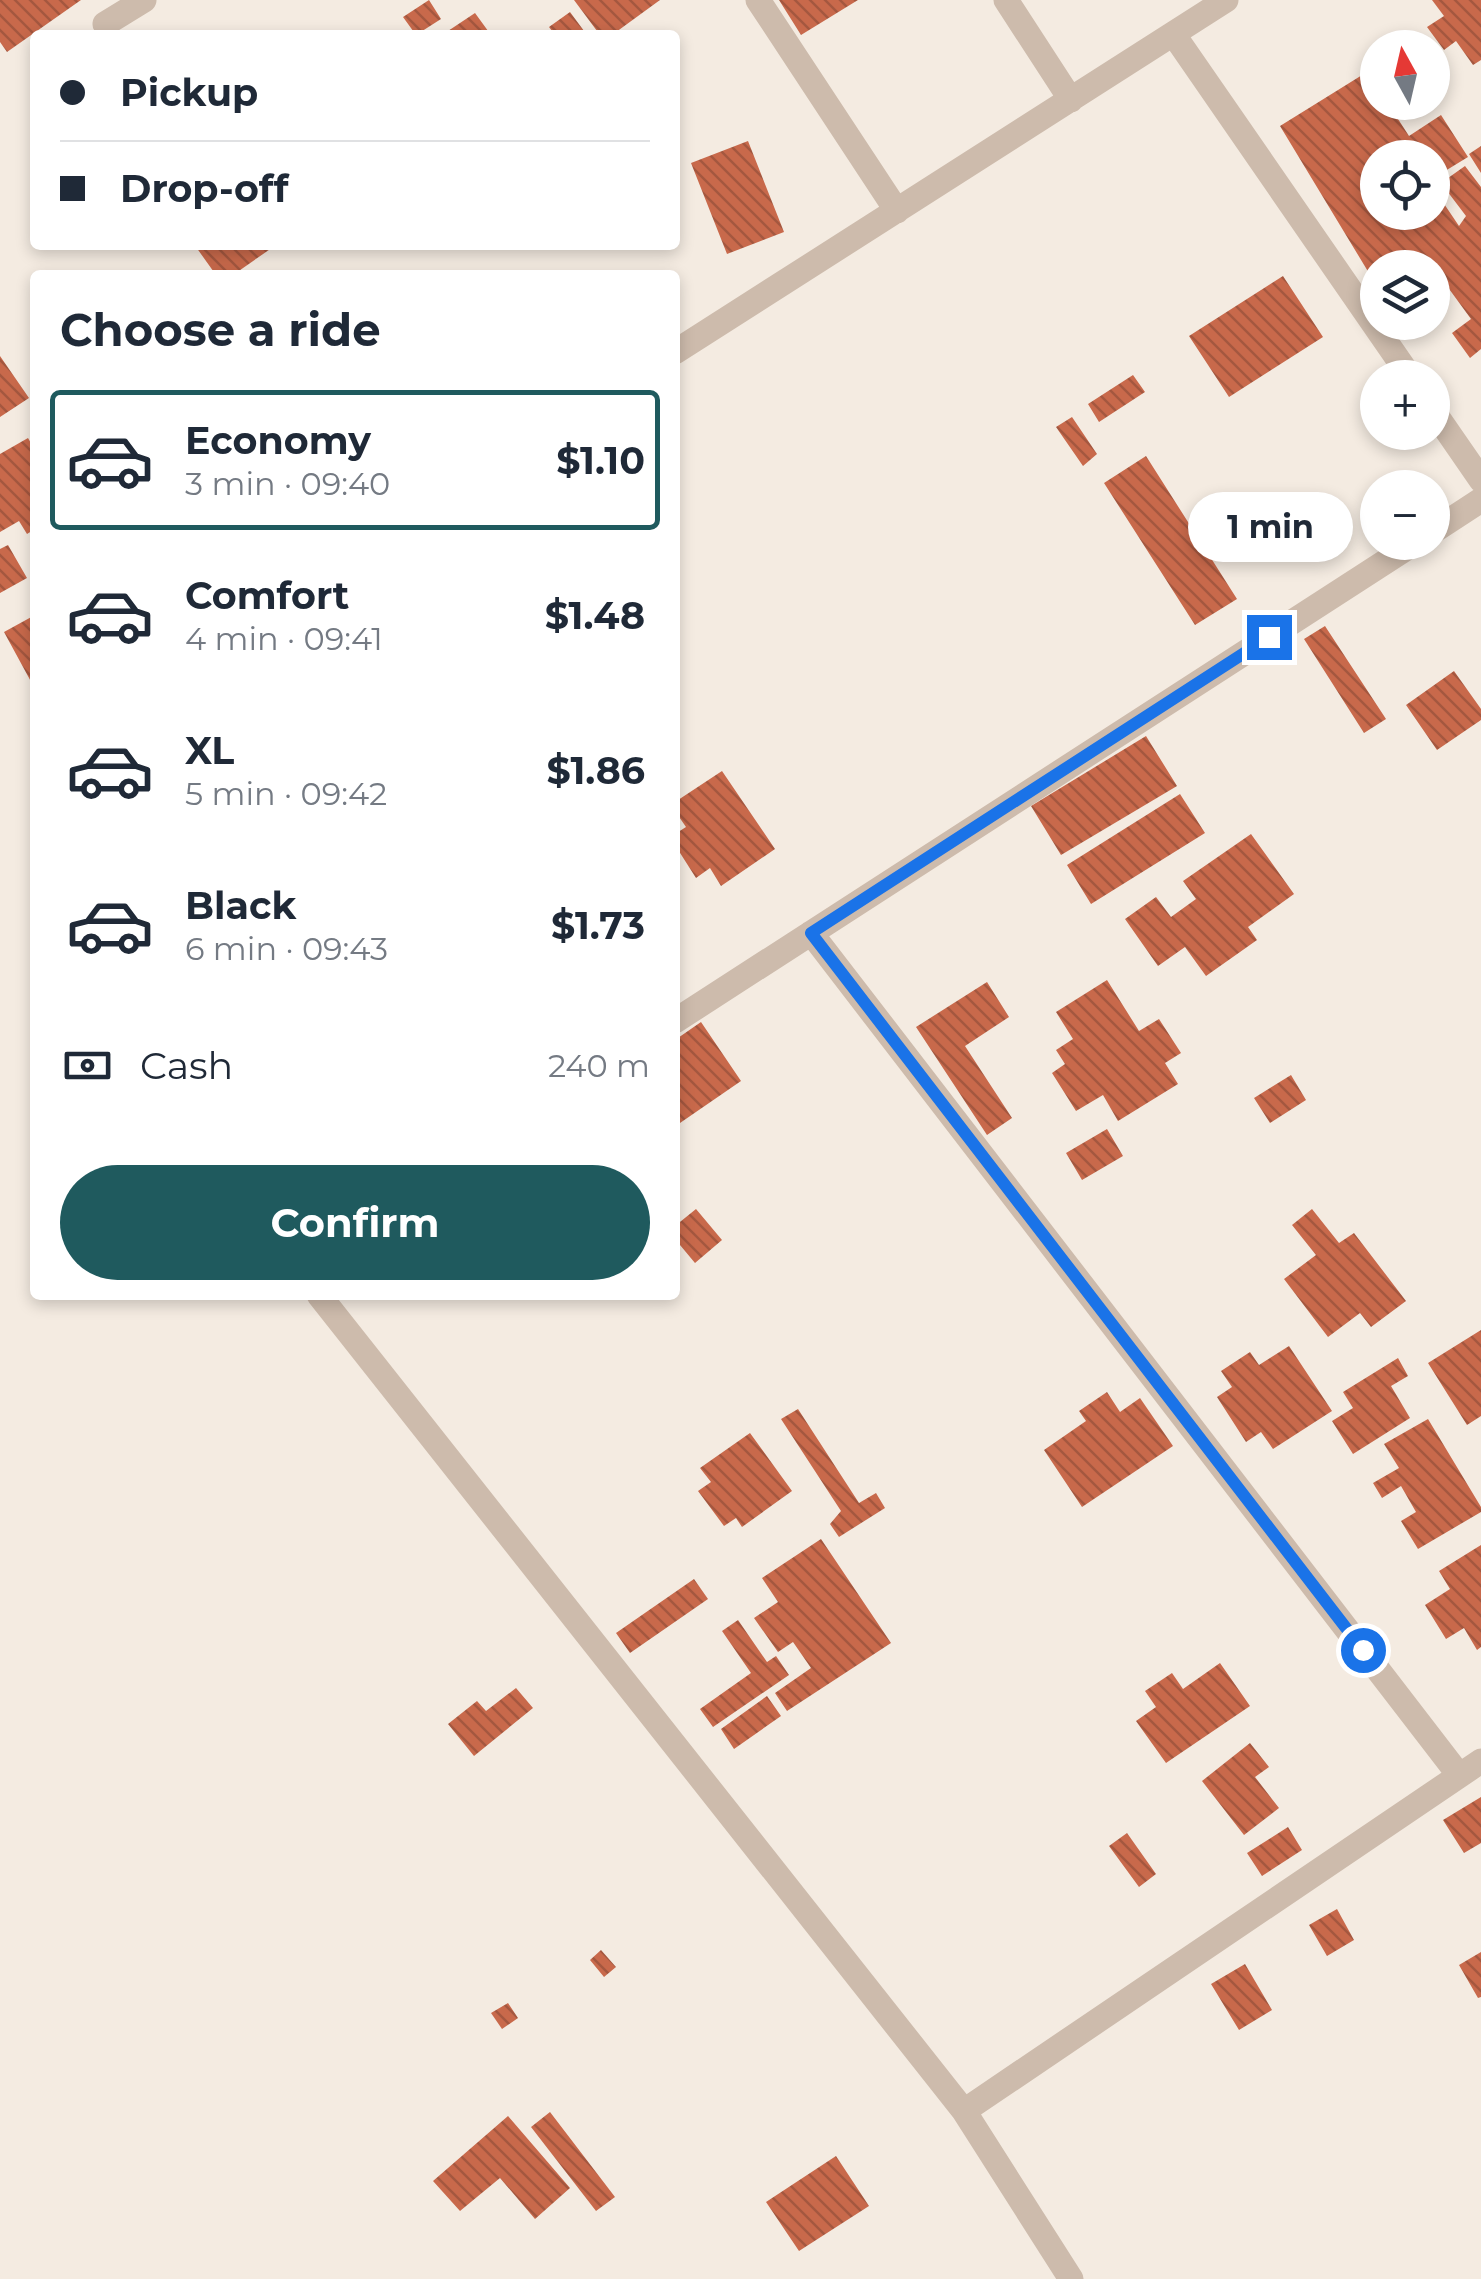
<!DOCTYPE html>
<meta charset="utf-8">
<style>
body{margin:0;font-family:Montserrat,sans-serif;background:#f6f6f7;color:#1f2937;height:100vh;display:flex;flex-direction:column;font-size:38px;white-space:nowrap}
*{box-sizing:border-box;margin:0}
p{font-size:32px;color:#747a83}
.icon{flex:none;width:55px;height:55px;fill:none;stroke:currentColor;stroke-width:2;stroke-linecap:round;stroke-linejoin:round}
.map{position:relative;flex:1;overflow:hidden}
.sheet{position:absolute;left:30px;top:270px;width:650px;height:1030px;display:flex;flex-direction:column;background:#fff;border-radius:10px;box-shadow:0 5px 15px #0003}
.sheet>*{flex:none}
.banner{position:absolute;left:30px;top:30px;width:650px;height:220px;border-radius:10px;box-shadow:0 5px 15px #0003;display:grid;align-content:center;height:220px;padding:0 30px;background:#fff}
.needle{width:65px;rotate:352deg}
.fabs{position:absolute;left:1360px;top:30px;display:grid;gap:20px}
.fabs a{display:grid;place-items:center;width:90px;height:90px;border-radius:50%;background:#fff;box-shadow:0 5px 15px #0003;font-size:50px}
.end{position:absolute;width:45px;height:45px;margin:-22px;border:12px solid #1a73e8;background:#fff;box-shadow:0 0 0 5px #fff}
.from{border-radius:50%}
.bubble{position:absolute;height:70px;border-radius:35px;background:#fff;box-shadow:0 5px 15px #0003;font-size:32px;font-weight:700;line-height:70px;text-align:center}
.banner b{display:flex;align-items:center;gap:35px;height:95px;font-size:38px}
.banner b+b{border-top:2px solid #e0e1e3}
.banner i{width:25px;height:25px;background:#1f2937}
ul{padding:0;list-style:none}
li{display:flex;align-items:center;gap:30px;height:140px;margin:0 20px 15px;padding:0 10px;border:5px solid transparent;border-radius:10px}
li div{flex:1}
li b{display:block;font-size:38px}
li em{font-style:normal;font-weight:700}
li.on{border-color:#1f5a5e}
li>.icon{width:90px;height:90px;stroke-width:1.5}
h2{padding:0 30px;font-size:45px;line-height:120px}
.pay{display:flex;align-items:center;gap:25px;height:110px;padding:0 30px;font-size:38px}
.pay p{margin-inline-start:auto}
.action{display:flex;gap:20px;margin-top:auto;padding:20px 30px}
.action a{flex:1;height:115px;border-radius:60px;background:#1f5a5e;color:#fff;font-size:40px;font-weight:700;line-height:115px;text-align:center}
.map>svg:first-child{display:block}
.building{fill:url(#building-back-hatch)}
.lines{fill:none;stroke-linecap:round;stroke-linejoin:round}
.minor{stroke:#cdbbac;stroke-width:25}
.route{stroke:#1a73e8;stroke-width:12}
</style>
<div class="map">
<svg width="1481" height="2279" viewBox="0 0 1481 2279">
<defs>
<pattern id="building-back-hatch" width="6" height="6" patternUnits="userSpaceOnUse" patternTransform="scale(2.5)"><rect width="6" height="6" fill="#c8694b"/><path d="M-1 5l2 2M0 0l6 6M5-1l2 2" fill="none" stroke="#a4573f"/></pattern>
</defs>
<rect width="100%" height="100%" fill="#f4ebe1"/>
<path class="building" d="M0 0H81L7 52 0 42Z
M429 0 441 19 416 35 403 17Z
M574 0H660L612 35H600Z
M779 0H858L801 35Z
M1432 0H1481V60L1473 65 1456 41 1444 50 1427 27 1444 16Z
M570 12 587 35H555L549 27Z
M475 13 491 35H442Z
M1367 72 1378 88V102H1387L1409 136 1441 115 1468 157 1432 179V158H1378V212H1432V186L1459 226 1466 216 1441 183 1465 166 1481 187V349L1470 358 1452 333 1471 319 1436 271 1432 274V268H1378V282L1375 283 1280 126Z
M748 141 784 232 727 254 691 163Z
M1481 146V173L1469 154Z
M199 245H276L233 275H216L196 247Z
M1283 276 1323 337 1229 397 1189 336Z
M0 356 29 398 0 417Z
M1133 375 1145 392 1099 422 1088 404Z
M1072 417 1097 454 1083 466 1056 427Z
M28 438 35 450V529L27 534 19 521 0 532V454Z
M1146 456 1237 599 1195 625 1104 483Z
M8 545 27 578 0 593V549Z
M35 615V689L4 632Z
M1325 626 1386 719 1364 733 1304 639Z
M1454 671 1481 709V720L1437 750 1406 705Z
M1146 736 1177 786 1061 855 1031 806Z
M722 771 775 849 721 886 710 868 696 878 675 845V834L686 827 675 811V802Z
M1180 794 1205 833 1091 904 1067 865Z
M1251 834 1294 894 1248 927 1257 940 1206 976 1185 947 1158 966 1125 919 1156 897 1171 917 1196 899 1183 881Z
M1107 980 1139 1031 1159 1019 1181 1053 1165 1063 1178 1084 1118 1121 1103 1095 1076 1111 1052 1073 1065 1064 1056 1050 1073 1039 1056 1012Z
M987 982 1009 1017 965 1046 1012 1118 987 1135 916 1027Z
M701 1022 741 1081 680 1123 675 1115V1040Z
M1291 1075 1306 1100 1270 1123 1254 1098Z
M1107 1129 1123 1156 1082 1180 1066 1153Z
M696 1209 722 1240 695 1263 675 1239V1226Z
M1312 1209 1339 1243 1354 1233 1406 1301 1371 1327 1360 1313 1328 1337 1284 1279 1316 1255 1292 1225Z
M1481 1330V1416L1467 1425 1428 1363Z
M1289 1346 1332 1411 1273 1449 1261 1432 1246 1442 1217 1397 1232 1387 1221 1371 1250 1352 1259 1365Z
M1398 1358 1408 1376 1391 1386 1410 1418 1353 1454 1332 1421 1353 1408 1343 1392Z
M1107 1392 1120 1412 1140 1398 1173 1446 1082 1507 1044 1450 1086 1421 1079 1411Z
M798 1409 859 1503 876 1493 885 1508 839 1537 830 1524 841 1511 781 1419Z
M1428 1419 1481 1507V1512L1418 1549 1401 1521 1416 1512 1401 1486 1382 1498 1373 1483 1399 1468 1384 1444Z
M750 1433 792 1491 742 1527 736 1518 724 1526 698 1491 711 1482 700 1468Z
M821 1539 891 1643 787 1711 775 1693 811 1668 793 1642 778 1652 754 1618 778 1602 762 1578Z
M1481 1545V1647L1477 1650 1464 1628 1446 1639 1425 1605 1450 1589 1439 1571Z
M694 1579 708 1599 630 1653 616 1633Z
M738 1620 767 1662 776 1656 789 1675 713 1727 700 1709 751 1673 722 1631Z
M1220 1663 1250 1706 1166 1763 1136 1721 1156 1707 1145 1691 1172 1673 1183 1689Z
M516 1688 533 1708 474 1756 448 1724 477 1701 486 1711Z
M767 1696 781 1716 734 1749 721 1729Z
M1250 1743 1269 1767 1255 1777 1279 1808 1244 1835 1202 1781Z
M1481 1797V1843L1464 1853 1443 1820Z
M1288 1827 1302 1850 1262 1876 1247 1853Z
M1127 1833 1156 1874 1139 1887 1109 1846Z
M1337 1909 1354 1940 1327 1956 1309 1925Z
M601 1950 616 1967 604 1977 590 1960Z
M1481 1952V1997L1478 1998 1459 1965Z
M1245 1964 1272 2010 1239 2030 1211 1984Z
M508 2003 518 2018 502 2029 491 2013Z
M550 2112 615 2197 596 2211 531 2127Z
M508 2116 570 2188 535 2219 500 2178 460 2211 433 2181Z
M836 2156 869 2206 799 2251 766 2202Z"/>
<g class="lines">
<path class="minor" d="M758 0 897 211
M1006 0 1071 100
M105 24 144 0
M1174 35 1411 378
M675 352 1226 0
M1432 409 1481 480
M1432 532 1481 500
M811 933 1459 1775
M675 1021 1416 542
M319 1295 964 2111 1071 2279
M964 2111 1481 1761"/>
</g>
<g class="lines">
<path class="route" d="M1269 637 811 933 1363 1650"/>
</g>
</svg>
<div class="fabs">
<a><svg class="needle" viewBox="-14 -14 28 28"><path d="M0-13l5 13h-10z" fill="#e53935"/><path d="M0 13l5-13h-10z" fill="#747a83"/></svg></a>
<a><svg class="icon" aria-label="locate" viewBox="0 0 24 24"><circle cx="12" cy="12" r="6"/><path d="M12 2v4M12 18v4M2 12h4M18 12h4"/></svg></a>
<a><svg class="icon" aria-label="layers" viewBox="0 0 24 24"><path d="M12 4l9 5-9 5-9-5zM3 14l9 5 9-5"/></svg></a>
<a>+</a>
<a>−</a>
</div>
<i class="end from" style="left:1363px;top:1650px"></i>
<i class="end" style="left:1269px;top:637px"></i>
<div class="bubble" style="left:1188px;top:492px;width:165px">1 min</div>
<div class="banner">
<b><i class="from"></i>Pickup</b>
<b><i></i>Drop-off</b>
</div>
<section class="sheet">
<h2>Choose a ride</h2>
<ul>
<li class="on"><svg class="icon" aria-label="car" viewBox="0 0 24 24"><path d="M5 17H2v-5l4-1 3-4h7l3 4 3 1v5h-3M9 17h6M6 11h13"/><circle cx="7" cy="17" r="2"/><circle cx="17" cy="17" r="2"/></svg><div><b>Economy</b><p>3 min · 09:40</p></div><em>$1.10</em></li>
<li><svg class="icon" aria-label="car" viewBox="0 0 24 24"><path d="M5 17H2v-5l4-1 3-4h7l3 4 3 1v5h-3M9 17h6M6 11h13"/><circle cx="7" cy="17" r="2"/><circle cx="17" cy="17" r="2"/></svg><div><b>Comfort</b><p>4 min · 09:41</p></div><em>$1.48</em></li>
<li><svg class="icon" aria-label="car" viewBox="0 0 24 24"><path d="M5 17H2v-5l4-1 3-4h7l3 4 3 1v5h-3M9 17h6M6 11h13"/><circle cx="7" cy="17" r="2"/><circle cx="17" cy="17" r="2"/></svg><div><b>XL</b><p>5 min · 09:42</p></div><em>$1.86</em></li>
<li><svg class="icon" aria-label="car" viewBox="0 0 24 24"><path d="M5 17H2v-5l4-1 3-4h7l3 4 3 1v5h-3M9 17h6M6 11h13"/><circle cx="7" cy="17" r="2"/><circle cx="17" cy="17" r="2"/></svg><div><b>Black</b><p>6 min · 09:43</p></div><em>$1.73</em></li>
</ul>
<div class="pay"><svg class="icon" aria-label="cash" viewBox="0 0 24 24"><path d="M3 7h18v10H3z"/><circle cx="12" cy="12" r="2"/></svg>Cash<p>240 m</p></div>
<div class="action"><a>Confirm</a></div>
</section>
</div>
